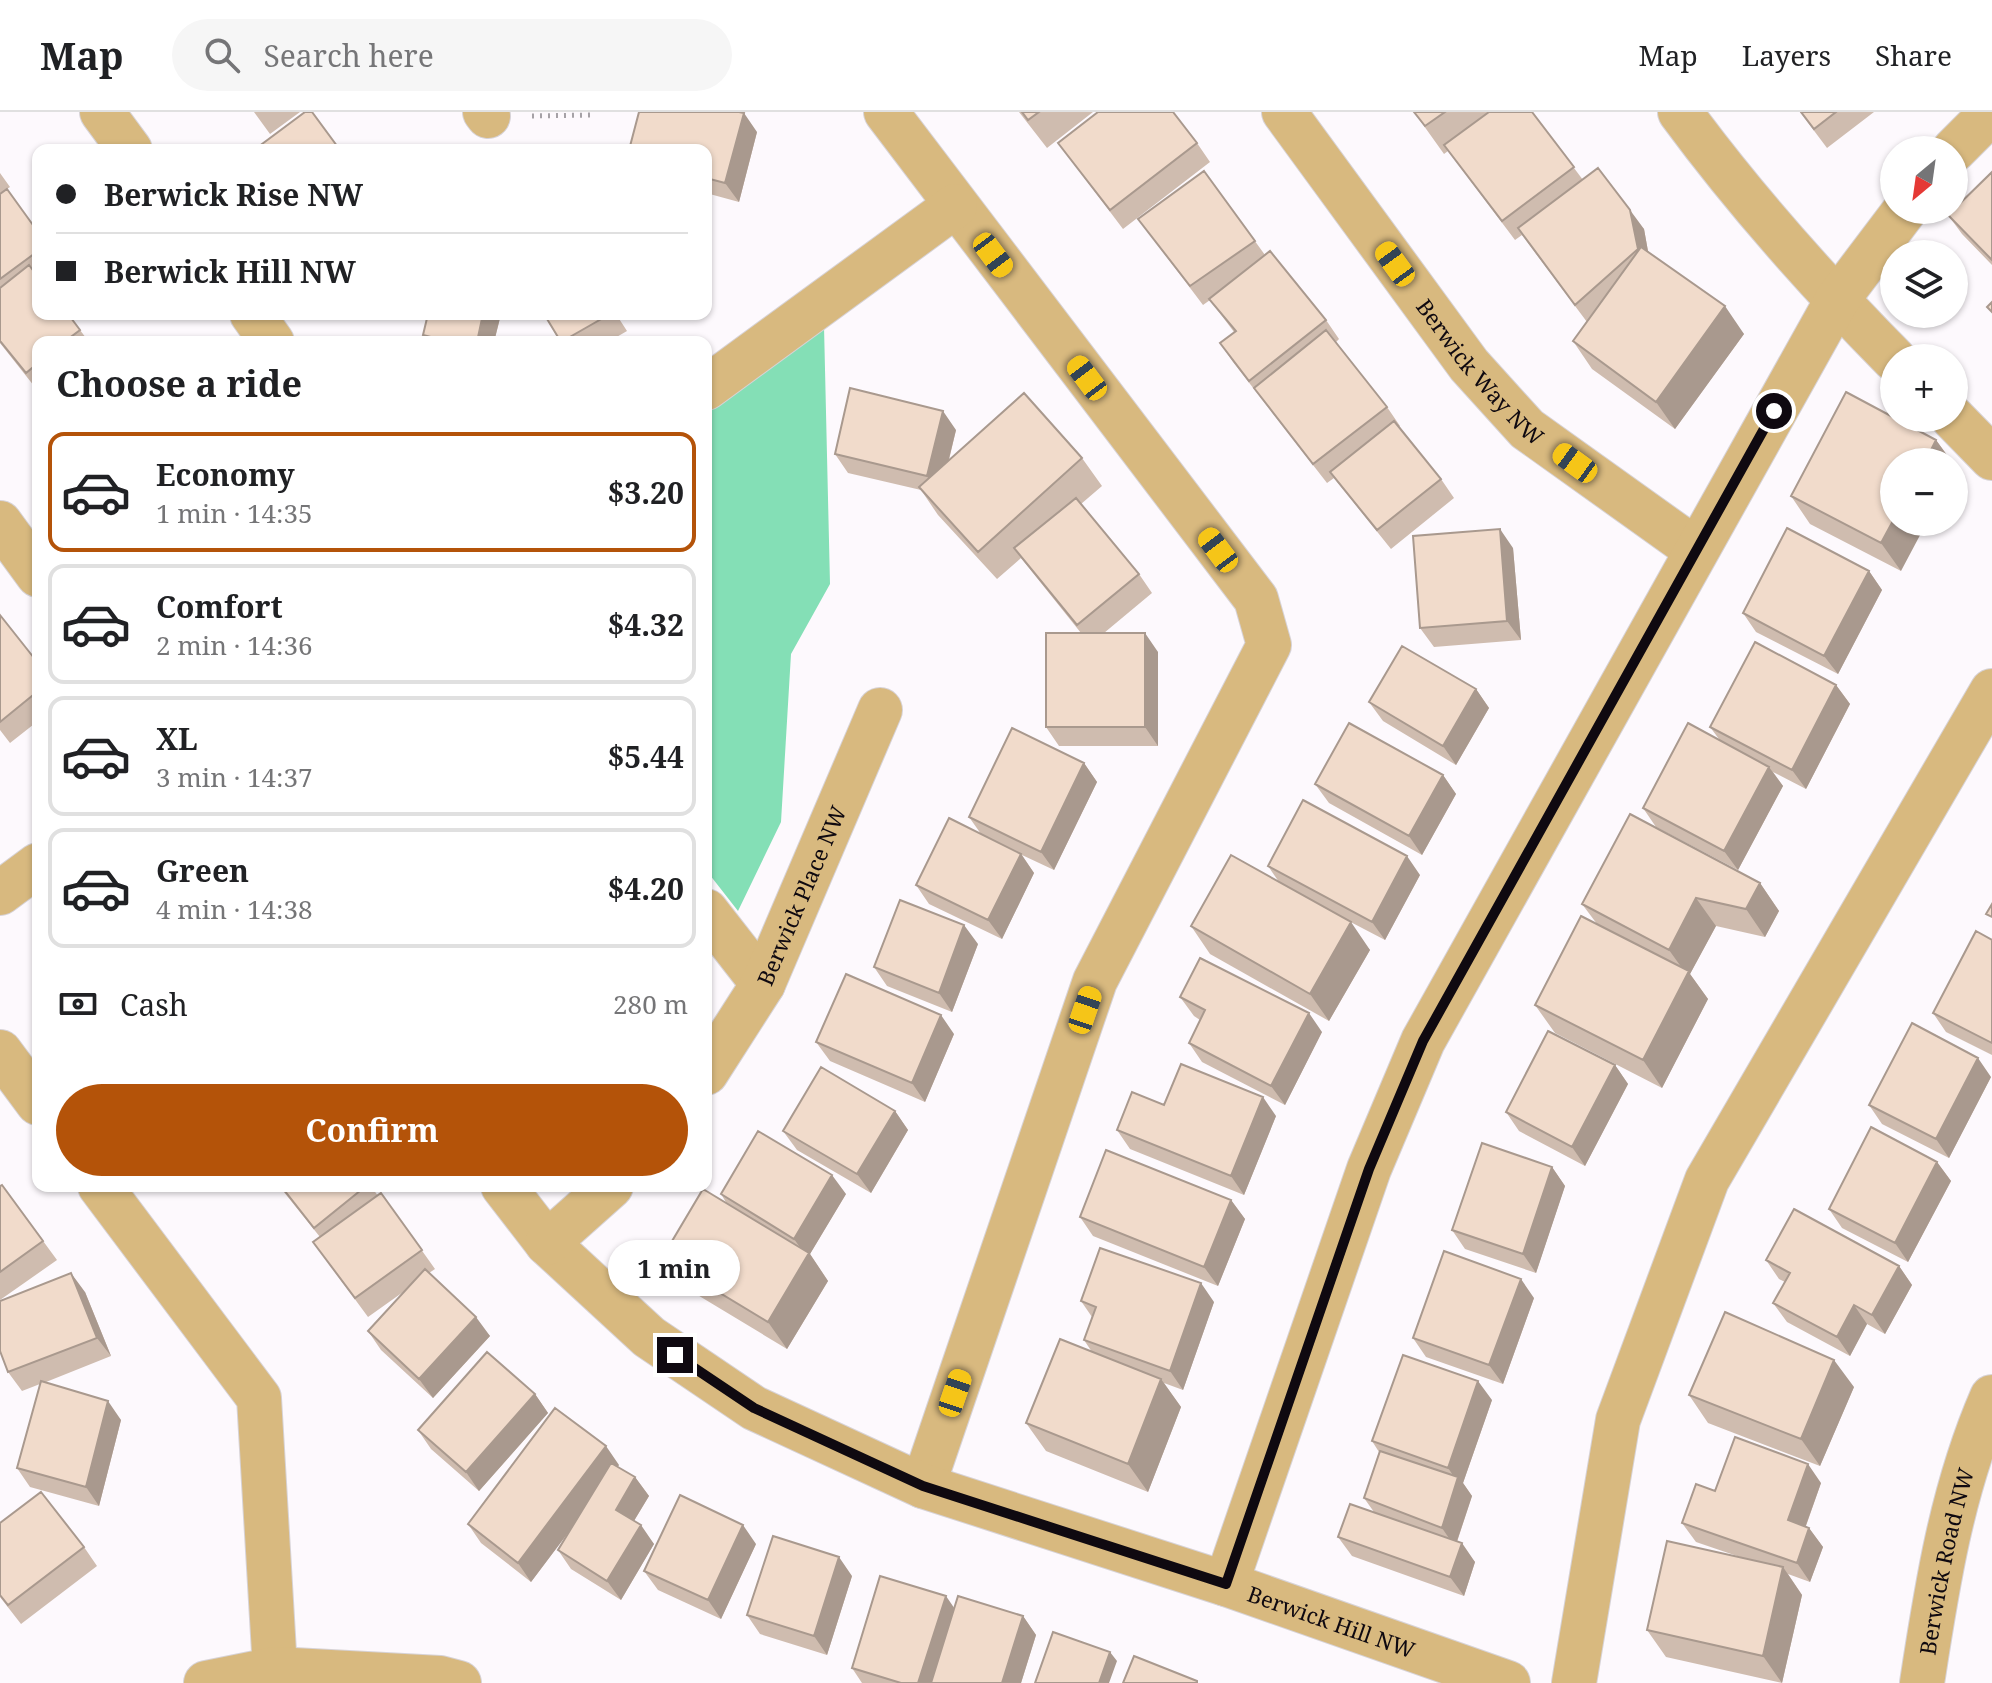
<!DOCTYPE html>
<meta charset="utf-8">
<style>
body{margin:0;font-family:"Noto Serif",serif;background:#f6f6f6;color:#202124;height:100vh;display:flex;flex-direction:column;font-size:30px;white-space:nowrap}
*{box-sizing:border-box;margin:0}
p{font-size:26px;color:#757577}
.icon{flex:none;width:44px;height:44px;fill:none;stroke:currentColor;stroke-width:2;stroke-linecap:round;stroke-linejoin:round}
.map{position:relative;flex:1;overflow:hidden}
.drawer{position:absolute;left:32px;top:224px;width:680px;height:856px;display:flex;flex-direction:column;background:#fff;border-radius:16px;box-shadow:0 2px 6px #0004}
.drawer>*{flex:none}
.top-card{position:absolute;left:32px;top:32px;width:680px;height:176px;border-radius:16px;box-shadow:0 2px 6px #0004;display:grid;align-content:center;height:176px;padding:0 24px;background:#fff}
.needle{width:52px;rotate:209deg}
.controls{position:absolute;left:1880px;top:24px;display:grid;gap:16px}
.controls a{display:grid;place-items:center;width:88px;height:88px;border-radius:50%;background:#fff;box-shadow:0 2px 6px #0004;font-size:40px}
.end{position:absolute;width:36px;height:36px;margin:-18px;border:10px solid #0f0910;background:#fff;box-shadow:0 0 0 4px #fff}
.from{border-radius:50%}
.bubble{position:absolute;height:56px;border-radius:28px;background:#fff;box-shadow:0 2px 6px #0004;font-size:26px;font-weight:700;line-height:56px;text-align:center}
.car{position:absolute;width:24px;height:48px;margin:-24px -12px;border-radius:10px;box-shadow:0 0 6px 2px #0007;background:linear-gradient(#f5c518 24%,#345 0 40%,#f5c518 0 76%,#345 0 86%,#f5c518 0)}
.top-card b{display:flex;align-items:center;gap:28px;height:76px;font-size:30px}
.top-card b+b{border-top:2px solid #e0e0e0}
.top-card i{width:20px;height:20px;background:#202124}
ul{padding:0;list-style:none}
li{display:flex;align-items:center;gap:24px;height:120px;margin:0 16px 12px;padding:0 8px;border:4px solid #e0e0e0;border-radius:16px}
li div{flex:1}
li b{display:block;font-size:30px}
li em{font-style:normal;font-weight:700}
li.on{border-color:#b45309}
li>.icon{width:72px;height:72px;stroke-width:1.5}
h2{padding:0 24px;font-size:36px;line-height:96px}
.pay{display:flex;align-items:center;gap:20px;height:88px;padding:0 24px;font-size:30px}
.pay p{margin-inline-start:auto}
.cta{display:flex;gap:16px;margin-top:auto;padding:16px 24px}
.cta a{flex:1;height:92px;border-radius:48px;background:#b45309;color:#fff;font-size:32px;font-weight:700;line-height:92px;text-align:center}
header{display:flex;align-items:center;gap:48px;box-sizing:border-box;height:112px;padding:0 40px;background:#fff;border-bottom:2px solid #e0e0e0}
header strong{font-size:38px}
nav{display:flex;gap:44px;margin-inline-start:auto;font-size:28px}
.search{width:560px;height:72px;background:#f6f6f6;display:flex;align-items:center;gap:20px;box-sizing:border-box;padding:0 28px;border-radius:44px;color:#757577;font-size:30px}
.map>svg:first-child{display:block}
.green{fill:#84dfb6}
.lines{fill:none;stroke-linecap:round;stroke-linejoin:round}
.minor-casing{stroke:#d7d3d7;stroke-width:46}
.path{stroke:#a5a1a6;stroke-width:5;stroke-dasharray:2 6;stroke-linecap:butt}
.minor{stroke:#d8b97f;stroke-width:44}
.wall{fill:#cfbcaf}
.shaded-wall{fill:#a9998e}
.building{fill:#f1dbcb;stroke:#a9998e;stroke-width:2}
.route{stroke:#0f0910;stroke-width:10}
.labels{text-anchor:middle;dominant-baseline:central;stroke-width:6;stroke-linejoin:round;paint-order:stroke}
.street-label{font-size:22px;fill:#0f0910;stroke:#fdf9fd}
</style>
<header>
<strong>Map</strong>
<div class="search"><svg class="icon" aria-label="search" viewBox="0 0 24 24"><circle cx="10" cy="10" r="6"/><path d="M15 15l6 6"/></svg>Search here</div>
<nav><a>Map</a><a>Layers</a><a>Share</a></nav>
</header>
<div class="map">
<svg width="1992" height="1571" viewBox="0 0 1992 1571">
<rect width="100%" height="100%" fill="#fdf9fd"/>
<path class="green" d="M824 214 830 472 791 542 781 710 738 799 706 758V298Z"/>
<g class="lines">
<g class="minor-casing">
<g id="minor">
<path d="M102 0 130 38"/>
<path d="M485 0 488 4"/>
<path d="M886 0 1256 487 1269 533 1095 869 923 1374"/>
<path id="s1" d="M1284 0 1469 253 1527 317 1695 437"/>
<path d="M1680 0C1744 87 1818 170 1894 247"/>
<path d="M1954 38 1992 0"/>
<path d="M252 202 272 230"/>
<path d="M706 276 955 94"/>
<path d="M1953 306 1992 346"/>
<path d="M0 411 38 463"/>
<path d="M0 781 38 753"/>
<path d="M706 799 763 872"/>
<path d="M0 940 38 991"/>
<path id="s2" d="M706 961 763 872 880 598"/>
<path d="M100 1074 259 1286 275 1557"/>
<path id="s3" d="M503 1074 547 1131 649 1225 754 1296 923 1374 1226 1472 1508 1571"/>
<path d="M547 1131 611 1074"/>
<path d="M1226 1472 1369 1057 1423 929 1837 188 1905 98"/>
<path d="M206 1571 275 1557 440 1566 459 1571"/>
<path d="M1574 1571 1618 1308 1707 1068 1992 579"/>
<path id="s4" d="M1922 1571C1937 1473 1952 1377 1992 1285"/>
</g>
</g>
<path class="path" d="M532 4 591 3"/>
<use href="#minor" class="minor"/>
</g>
<path class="wall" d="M254 0H300L270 22Z
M1019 0H1093L1047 36Z
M1414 0H1532L1583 68 1644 117 1648 139 1744 222 1675 317 1592 257 1573 229 1587 210 1522 123 1515 128 1448 39 1444 42Z
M1800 0H1874L1827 36Z
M757 20 739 90 706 81V38Z
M1058 31H1197L1210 50 1123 117Z
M1204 59 1265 143 1326 208 1339 227 1336 230 1387 295 1400 314 1398 315 1441 367 1454 386 1391 437 1334 366 1327 371 1233 250 1220 231 1234 220 1210 188 1203 193 1138 107Z
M1992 60V153L1962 122 1948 103Z
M0 61 10 75 7 77 38 120V202L80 218 89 230H38V279L0 231Z
M428 202H501L494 230H428L423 223Z
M544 202H616L627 219 608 230H560Z
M956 318 949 348 1082 346 1102 374 1081 392 1139 462 1152 481 1104 521 1158 540V634H1059L1046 615 1081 521 1021 446 997 467 938 403 921 378 848 361 835 342Z
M1936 328 1952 350H1894L1901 459 1810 412 1791 384Z
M1513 436 1521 528 1434 535 1420 516Z
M1869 459 1882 478 1838 562 1756 520 1743 501Z
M0 503 38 551V609L10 631 0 618Z
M1836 573 1850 592 1806 677 1773 660 1783 674 1738 758 1656 715 1643 696 1719 627 1710 615Z
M1476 577 1489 596 1456 653 1383 609 1369 590Z
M1084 651 1097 670 1054 758 1022 743 1034 761 1002 827 929 792 916 773 981 722 969 705Z
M1443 663 1456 682 1422 743 1329 691 1315 672Z
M1268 754 1420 763 1385 828 1341 805 1370 838 1329 909 1210 842 1191 814 1279 770Z
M1760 771 1779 799 1765 825 1716 814 1690 862 1708 887 1662 976 1555 921 1535 893 1597 812 1582 792Z
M1992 828V943L1946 920 1933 901Z
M978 832 952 900 887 874 874 855Z
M1180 885 1322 920 1285 993 1202 950 1189 931 1200 908 1194 904Z
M954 922 925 990 830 949 816 930Z
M1615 953 1628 972 1585 1054 1519 1019 1506 1000Z
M1991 965 1949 1046 1882 1012 1869 993Z
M1164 993 1276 1004 1244 1083 1130 1037 1117 1018Z
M895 999 908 1018 871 1081 797 1038 783 1019Z
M1937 1050 1951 1069 1908 1150 1842 1116 1829 1097Z
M1552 1055 1565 1074 1536 1161 1465 1137 1452 1118Z
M2 1073 57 1148 0 1188 85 1180 111 1244 46 1270 121 1308 99 1394 30 1375 17 1356 40 1272 22 1279 8 1260 0 1239V1074Z
M279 1074H371L378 1084 381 1081 435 1157 429 1161 490 1224 433 1286 381 1238 368 1219 406 1178 368 1205 313 1130 320 1125Z
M721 1082H846L810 1142 828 1169 787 1237 681 1173 662 1146 727 1092Z
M1231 1088 1245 1107 1218 1174 1093 1124 1080 1105Z
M1766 1148 1899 1154 1912 1173 1885 1222 1867 1212 1850 1244 1787 1210 1773 1191 1785 1170 1779 1167Z
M1534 1186 1503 1272 1426 1245 1413 1226Z
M1081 1189 1214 1190 1183 1278 1164 1271 1181 1295 1148 1380 1046 1339 1026 1311 1092 1240 1084 1228 1092 1205Z
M1854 1275 1820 1354 1708 1311 1689 1283Z
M535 1282 548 1301 479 1379 431 1337 418 1318Z
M1492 1288 1463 1371 1472 1384 1457 1430 1475 1450 1464 1484 1352 1444 1338 1425 1374 1400 1364 1386 1379 1340 1372 1329Z
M619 1353 618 1355 635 1365 649 1384 634 1409 654 1432 621 1488 571 1457 558 1438 568 1421 531 1470 481 1431 468 1412Z
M1821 1371 1806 1414 1809 1416 1823 1435 1810 1470 1788 1462 1802 1483 1782 1571 1666 1545 1647 1518 1740 1445 1696 1430 1682 1411 1715 1379Z
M0 1411 84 1435 97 1454 21 1512 0 1485Z
M756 1432 721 1507 658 1478 644 1459Z
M852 1464 827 1543 760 1522 747 1503Z
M954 1496 1023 1504 1036 1523 1021 1571H862L852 1556Z"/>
<path class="shaded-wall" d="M744 1 757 20 739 90 725 71Z
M1630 98 1644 117 1651 156 1638 137Z
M1725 194 1744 222 1675 317 1656 290Z
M483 202H501L494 230H477Z
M943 299 956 318 940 383 927 364Z
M1936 328 1952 350H1925Z
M1894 407V410H1927L1901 459 1881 431Z
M1500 417 1513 436 1521 528 1507 509Z
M1869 459 1882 478 1838 562 1824 544Z
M1145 521 1158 540V634L1145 615Z
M1836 573 1850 592 1806 677 1792 658Z
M1476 577 1489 596 1456 653 1443 634Z
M1084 651 1097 670 1054 758 1041 740Z
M1769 655 1783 674 1738 758 1724 739Z
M1443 663 1456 682 1422 743 1409 724Z
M1021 742 1034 761 1002 827 988 808Z
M1407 744 1420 763 1385 828 1372 810Z
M1760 771 1779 799 1765 825 1746 797Z
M1696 786 1716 814 1690 862 1708 887 1662 976 1643 948 1687 863 1669 838Z
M1351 810 1370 838 1329 909 1310 882Z
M964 813 978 832 952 900 939 881Z
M1309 901 1322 920 1285 993 1271 974Z
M941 903 954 922 925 990 912 971Z
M1978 946 1991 965 1949 1046 1936 1027Z
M1615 953 1628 972 1585 1054 1572 1035Z
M1263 985 1276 1004 1244 1083 1231 1064Z
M895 999 908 1018 871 1081 857 1062Z
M1937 1050 1951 1069 1908 1150 1895 1131Z
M1552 1055 1565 1074 1536 1161 1523 1142Z
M832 1063 846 1082 810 1142 828 1169 787 1237 768 1210 807 1145 794 1127Z
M1231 1088 1245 1107 1218 1174 1204 1155Z
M1899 1154 1912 1173 1885 1222 1872 1203Z
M71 1161 85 1180 111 1244 97 1226Z
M1521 1167 1534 1186 1503 1272 1489 1253Z
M1201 1171 1214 1190 1183 1278 1170 1259Z
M1854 1193 1867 1212 1850 1244 1837 1225Z
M476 1205 490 1224 433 1286 419 1267Z
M1834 1248 1854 1275 1820 1354 1801 1327Z
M1161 1267 1181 1295 1148 1380 1128 1352Z
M1478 1269 1492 1288 1463 1371 1472 1384 1455 1435 1442 1416 1457 1369 1448 1356Z
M535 1282 548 1301 479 1379 466 1360Z
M108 1289 121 1308 99 1394 86 1375Z
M606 1334 619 1353 531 1470 518 1451Z
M1808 1352 1821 1371 1801 1427 1788 1408Z
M635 1365 649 1384 629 1417 616 1398Z
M641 1413 654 1432 621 1488 607 1469Z
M743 1413 756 1432 721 1507 708 1488Z
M1809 1416 1823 1435 1810 1470 1797 1451Z
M1462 1431 1475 1450 1464 1484 1450 1465Z
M839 1445 852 1464 827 1543 814 1524Z
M1783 1455 1802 1483 1782 1571 1763 1544Z
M946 1484 959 1503 937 1571H918Z
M1023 1504 1036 1523 1021 1571H1002Z
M1110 1540 1117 1549 1109 1571H1099Z"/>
<path class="building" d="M305 0H312L340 38H254Z
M639 0H739L744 1 725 71 706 66V38H629Z
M1022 0H1039L1028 8Z
M1098 0H1173L1197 31 1110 98 1058 31Z
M1414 0H1445L1425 14Z
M1489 0H1532L1574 55 1502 109 1444 33Z
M1801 0H1836L1814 17Z
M1598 56 1630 98 1638 137 1575 193 1518 116Z
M1204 59 1255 129 1190 174 1138 107Z
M1992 60V148L1948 103Z
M7 77 38 120V139L0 167V82Z
M1641 135 1725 194 1656 290 1573 229Z
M1270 139 1326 208 1249 269 1220 231 1236 219 1209 187Z
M29 153 38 165V202H68L80 218 64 230H38V251L26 261 0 229V176Z
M1992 190V200L1987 195Z
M428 202H483L477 230H450L423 223Z
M544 202H610L561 230Z
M1326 218 1387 295 1313 352 1254 276Z
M850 276 943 299 927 364 835 342Z
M1846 280 1936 328 1925 350H1894V407L1881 431 1791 384Z
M1024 281 1082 346 978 440 919 375Z
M1394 309 1441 367 1377 418 1330 360Z
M1076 386 1139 462 1077 513 1014 436Z
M1787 416 1869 459 1824 544 1743 501Z
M1500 417 1507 509 1420 516 1413 424Z
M0 503 38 551V579L0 610Z
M1046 521H1145V615H1046Z
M1755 530 1836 573 1792 658 1710 615Z
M1402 534 1476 577 1443 634 1369 590Z
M1349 611 1443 663 1409 724 1315 672Z
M1688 611 1769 655 1724 739 1643 696Z
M1012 616 1084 651 1041 740 969 705Z
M1303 688 1407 744 1372 810 1268 754Z
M1630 702 1760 771 1746 797 1696 786 1669 838 1582 792Z
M949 706 1021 742 988 808 916 773Z
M1231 743 1351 810 1310 882 1191 814Z
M900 788 964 813 939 881 874 855Z
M1992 792V805L1986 802Z
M1581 804 1689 859 1643 948 1535 893Z
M1976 819 1992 828V931L1933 901Z
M1200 846 1309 901 1271 974 1189 931 1205 898 1180 885Z
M846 862 941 903 912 971 816 930Z
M1912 911 1978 946 1936 1027 1869 993Z
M1548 919 1615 953 1572 1035 1506 1000Z
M1181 952 1263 985 1231 1064 1117 1018 1132 980 1164 993Z
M821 955 895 999 857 1062 783 1019Z
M1871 1015 1937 1050 1895 1131 1829 1097Z
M758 1019 832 1063 794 1127 721 1082Z
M1482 1031 1552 1055 1523 1142 1452 1118Z
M1106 1038 1231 1088 1204 1155 1080 1105Z
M2 1073 43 1129 0 1160V1074Z
M281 1074H366L314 1116Z
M703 1077 809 1141 768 1210 662 1146Z
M381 1081 422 1138 355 1186 313 1130Z
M1794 1097 1899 1154 1872 1203 1854 1193 1837 1225 1773 1191 1790 1161 1766 1148Z
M1100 1136 1201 1171 1170 1259 1084 1228 1096 1195 1081 1189Z
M1444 1139 1521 1167 1489 1253 1413 1226Z
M425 1157 476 1205 419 1267 368 1219Z
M71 1161 97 1226 8 1260 0 1239V1189Z
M1725 1200 1834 1248 1801 1327 1689 1283Z
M1060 1227 1161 1267 1128 1352 1026 1311Z
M487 1240 535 1282 466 1360 418 1318Z
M1403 1243 1478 1269 1448 1356 1372 1329Z
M41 1269 108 1289 86 1375 17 1356Z
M555 1296 606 1334 518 1451 468 1412Z
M1735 1325 1808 1352 1788 1408 1809 1416 1797 1451 1682 1411 1696 1372 1715 1379Z
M1380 1339 1458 1365 1442 1416 1364 1386Z
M611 1351 635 1365 616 1398 641 1413 607 1469 558 1438Z
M41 1380 84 1435 8 1493 0 1483V1411Z
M680 1383 743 1413 708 1488 644 1459Z
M1350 1392 1462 1431 1450 1465 1338 1425Z
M773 1424 839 1445 814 1524 747 1503Z
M1667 1429 1783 1455 1763 1544 1647 1518Z
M880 1464 946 1484 918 1571H901L852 1556Z
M958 1484 1023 1504 1002 1571H931Z
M1053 1520 1110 1540 1099 1571H1035Z
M1134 1544 1197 1569V1571H1123Z"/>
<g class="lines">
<path class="route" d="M675 1243 754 1296 923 1374 1226 1472 1369 1057 1423 929 1774 299"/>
</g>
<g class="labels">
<g class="street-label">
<text stroke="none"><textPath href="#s1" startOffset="326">Berwick Way NW</textPath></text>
<text stroke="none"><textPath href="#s2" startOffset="202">Berwick Place NW</textPath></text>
<text stroke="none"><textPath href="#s4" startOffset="124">Berwick Road NW</textPath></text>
<text stroke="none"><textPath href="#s3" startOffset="954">Berwick Hill NW</textPath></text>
</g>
</g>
</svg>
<div class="controls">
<a><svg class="needle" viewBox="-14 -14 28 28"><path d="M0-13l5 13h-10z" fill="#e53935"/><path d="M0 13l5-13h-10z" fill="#757577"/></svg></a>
<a><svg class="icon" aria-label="layers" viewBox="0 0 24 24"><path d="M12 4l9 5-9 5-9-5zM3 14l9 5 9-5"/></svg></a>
<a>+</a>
<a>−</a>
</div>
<i class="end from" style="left:1774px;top:299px"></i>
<i class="end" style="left:675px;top:1243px"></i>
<div class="bubble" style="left:608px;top:1128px;width:132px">1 min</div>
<i class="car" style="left:993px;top:143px;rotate:143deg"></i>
<i class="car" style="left:1395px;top:152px;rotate:324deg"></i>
<i class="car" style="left:1087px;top:266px;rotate:323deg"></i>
<i class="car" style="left:1575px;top:351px;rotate:306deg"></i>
<i class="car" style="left:1218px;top:438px;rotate:323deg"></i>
<i class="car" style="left:1085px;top:898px;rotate:19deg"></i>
<i class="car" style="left:955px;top:1281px;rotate:19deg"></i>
<div class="top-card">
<b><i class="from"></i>Berwick Rise NW</b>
<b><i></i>Berwick Hill NW</b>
</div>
<section class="drawer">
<h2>Choose a ride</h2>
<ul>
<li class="on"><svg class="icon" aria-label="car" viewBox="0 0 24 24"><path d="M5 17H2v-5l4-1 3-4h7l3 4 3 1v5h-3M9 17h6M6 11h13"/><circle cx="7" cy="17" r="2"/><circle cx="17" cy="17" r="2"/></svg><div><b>Economy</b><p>1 min · 14:35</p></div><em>$3.20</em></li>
<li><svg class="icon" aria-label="car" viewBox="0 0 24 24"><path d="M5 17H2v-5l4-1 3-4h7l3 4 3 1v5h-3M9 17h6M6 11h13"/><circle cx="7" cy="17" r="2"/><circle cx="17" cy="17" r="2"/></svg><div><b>Comfort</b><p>2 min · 14:36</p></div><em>$4.32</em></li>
<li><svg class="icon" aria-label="car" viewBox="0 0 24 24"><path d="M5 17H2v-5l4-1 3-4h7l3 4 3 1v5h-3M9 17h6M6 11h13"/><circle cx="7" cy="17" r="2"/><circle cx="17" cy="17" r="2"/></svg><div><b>XL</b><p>3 min · 14:37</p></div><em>$5.44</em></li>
<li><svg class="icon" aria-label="car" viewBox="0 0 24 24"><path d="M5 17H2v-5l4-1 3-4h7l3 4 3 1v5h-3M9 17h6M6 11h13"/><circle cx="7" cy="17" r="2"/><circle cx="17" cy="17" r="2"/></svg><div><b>Green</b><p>4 min · 14:38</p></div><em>$4.20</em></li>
</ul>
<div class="pay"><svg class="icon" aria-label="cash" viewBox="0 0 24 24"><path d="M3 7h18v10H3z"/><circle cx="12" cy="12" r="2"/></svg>Cash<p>280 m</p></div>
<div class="cta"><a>Confirm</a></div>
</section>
</div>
